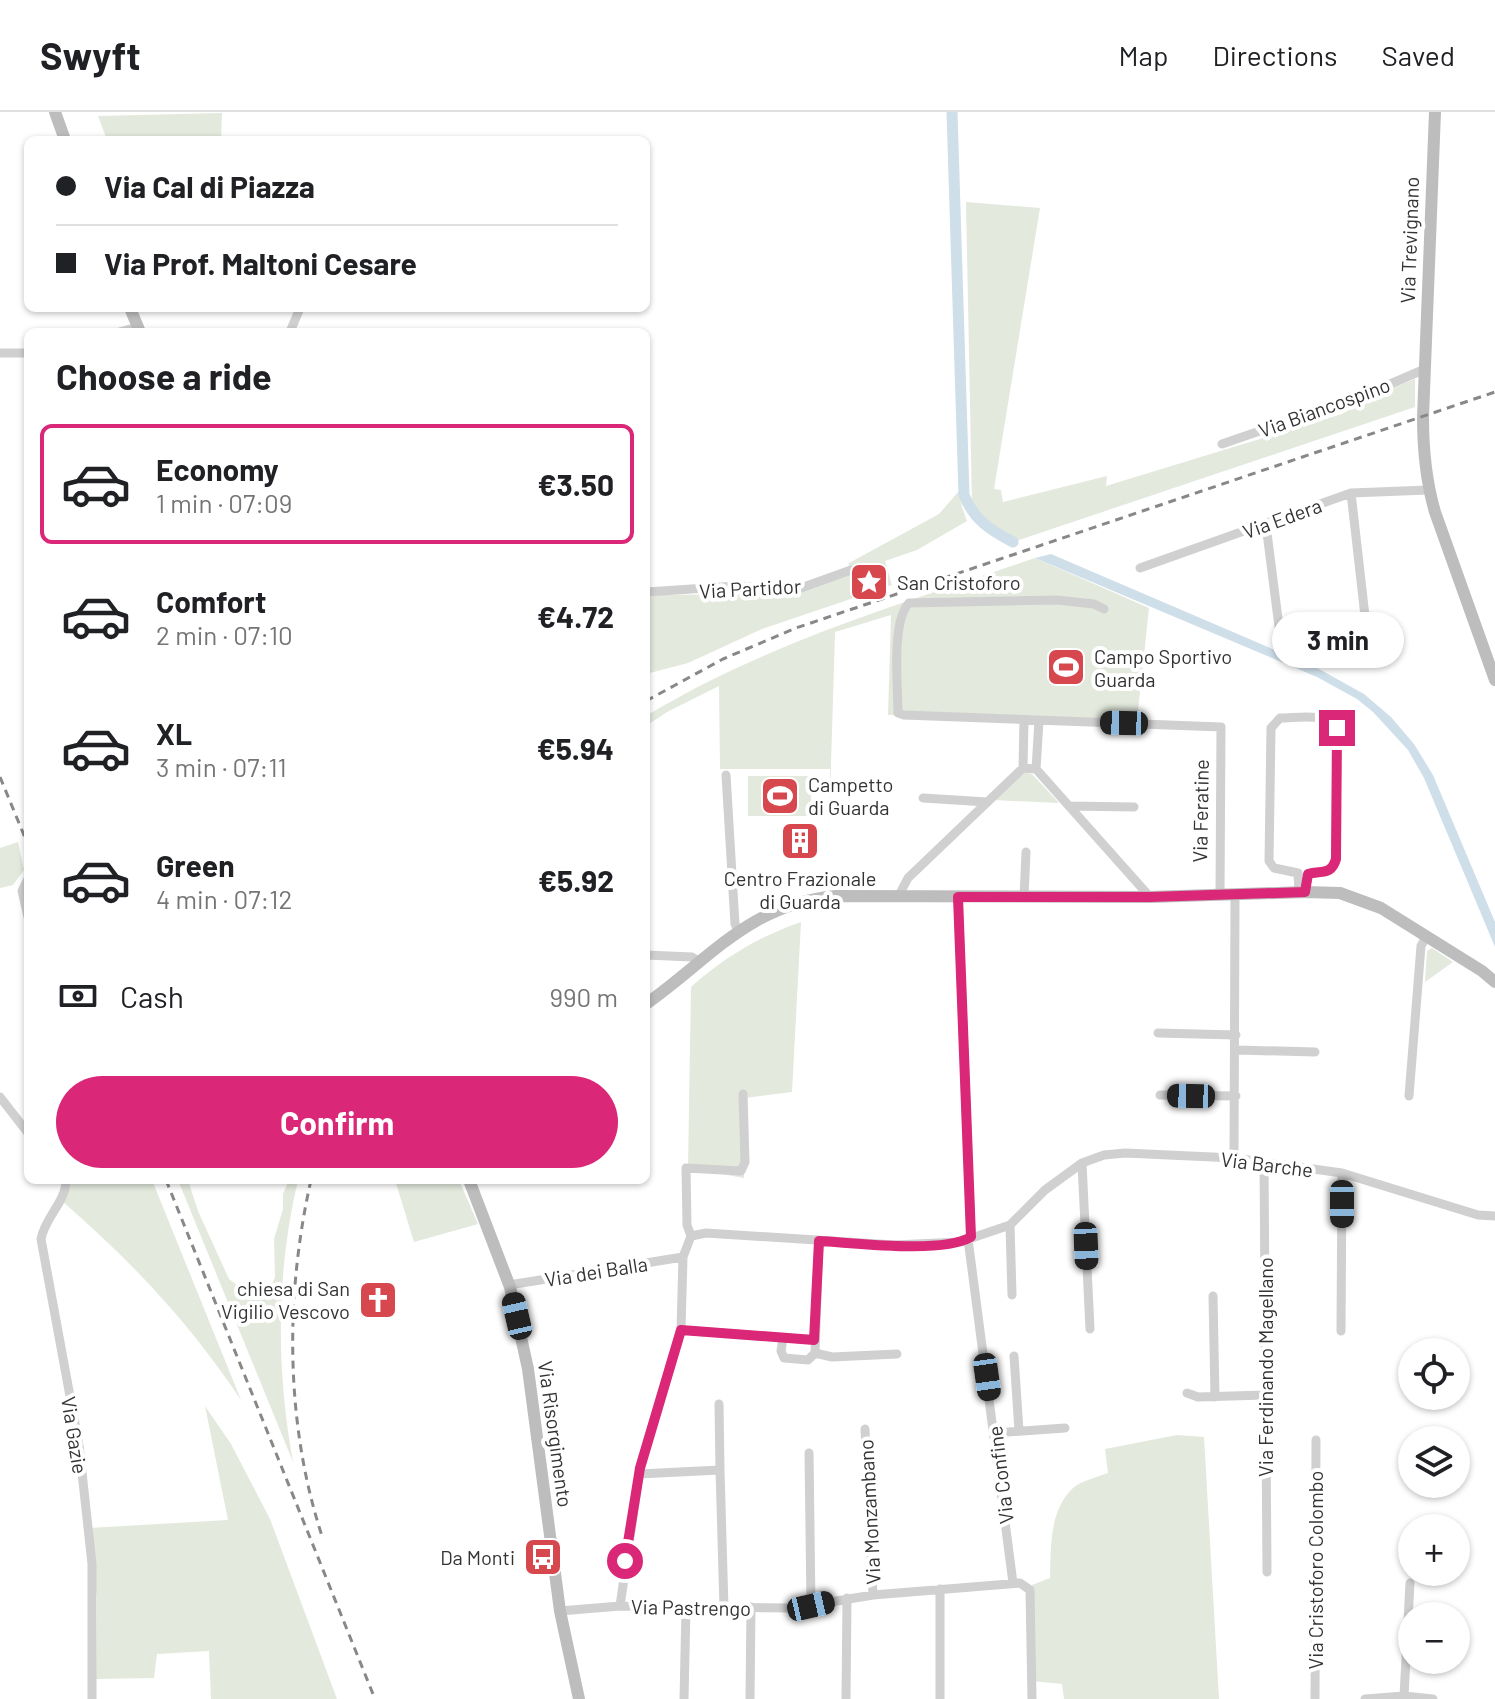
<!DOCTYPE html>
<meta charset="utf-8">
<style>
body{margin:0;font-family:Barlow,sans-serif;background:#f6f6f6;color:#202124;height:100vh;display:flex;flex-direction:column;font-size:30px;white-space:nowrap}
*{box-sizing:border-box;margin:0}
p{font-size:26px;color:#757577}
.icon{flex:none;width:44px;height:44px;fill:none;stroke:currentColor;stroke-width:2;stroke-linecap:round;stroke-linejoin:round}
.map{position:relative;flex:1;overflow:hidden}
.details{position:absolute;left:24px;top:216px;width:626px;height:856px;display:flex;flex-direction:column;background:#fff;border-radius:12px;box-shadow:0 2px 6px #0004}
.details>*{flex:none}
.guide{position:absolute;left:24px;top:24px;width:626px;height:176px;border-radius:12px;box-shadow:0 2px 6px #0004;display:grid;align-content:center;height:176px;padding:0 32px;background:#fff}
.controls{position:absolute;left:1398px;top:1226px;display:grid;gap:16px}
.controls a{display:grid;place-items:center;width:72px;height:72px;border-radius:50%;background:#fff;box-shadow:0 2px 6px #0004;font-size:40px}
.end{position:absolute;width:36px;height:36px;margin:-18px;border:10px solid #db2777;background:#fff;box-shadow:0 0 0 4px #fff}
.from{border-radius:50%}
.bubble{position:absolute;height:56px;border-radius:28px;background:#fff;box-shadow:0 2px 6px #0004;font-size:26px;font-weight:700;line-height:56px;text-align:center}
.car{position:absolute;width:24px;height:48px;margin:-24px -12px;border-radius:10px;box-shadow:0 0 6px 2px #0007;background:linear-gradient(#222 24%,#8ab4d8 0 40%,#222 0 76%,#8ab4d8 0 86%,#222 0)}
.guide b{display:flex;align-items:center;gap:28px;height:76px;font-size:30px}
.guide b+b{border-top:2px solid #e0e0e0}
.guide i{width:20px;height:20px;background:#202124}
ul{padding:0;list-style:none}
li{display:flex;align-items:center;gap:24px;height:120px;margin:0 16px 12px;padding:0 16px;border:4px solid transparent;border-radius:12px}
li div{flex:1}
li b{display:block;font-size:30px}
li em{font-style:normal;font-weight:700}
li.active{border-color:#db2777}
li>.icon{width:72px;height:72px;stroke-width:1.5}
h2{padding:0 32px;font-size:36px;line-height:96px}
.pay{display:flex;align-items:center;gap:20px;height:88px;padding:0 32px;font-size:30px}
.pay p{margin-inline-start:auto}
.cta{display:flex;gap:16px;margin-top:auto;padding:16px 32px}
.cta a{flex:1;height:92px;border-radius:48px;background:#db2777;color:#fff;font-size:32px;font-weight:700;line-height:92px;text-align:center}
header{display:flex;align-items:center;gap:48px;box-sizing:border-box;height:112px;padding:0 40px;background:#fff;border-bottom:2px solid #e0e0e0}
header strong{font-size:38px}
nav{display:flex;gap:44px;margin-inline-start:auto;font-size:28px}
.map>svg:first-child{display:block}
.green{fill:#e3e9dd}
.water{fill:#cfdfe9}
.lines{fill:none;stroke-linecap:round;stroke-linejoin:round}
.canal{stroke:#cfdfe9;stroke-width:11}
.street{stroke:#d0d0d0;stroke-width:9}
.secondary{stroke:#bdbdbd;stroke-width:12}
.rail{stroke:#888;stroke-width:3;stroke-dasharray:8 6;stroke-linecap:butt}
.route{stroke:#db2777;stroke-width:10}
.labels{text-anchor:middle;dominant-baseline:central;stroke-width:8;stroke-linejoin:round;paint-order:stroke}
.street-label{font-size:20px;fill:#333;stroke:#fff}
.poi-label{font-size:20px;fill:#333;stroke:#fff;text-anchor:start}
</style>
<header>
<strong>Swyft</strong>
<nav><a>Map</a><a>Directions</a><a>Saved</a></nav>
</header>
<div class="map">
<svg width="1495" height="1587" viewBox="0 0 1495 1587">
<rect width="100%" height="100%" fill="#fff"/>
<path class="green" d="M222 1 221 28H107L98 4Z
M966 90 1040 96 994 377 1001 378 1003 390 1107 364 1106 374 1342 302 1374 283 1415 267V295L1016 429C998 419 979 411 972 392Z
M959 379 962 395 967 409 917 438 885 449 892 473 762 517 688 551 646 562V483L776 482 848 457 849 451 939 402Z
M1035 446 1149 496 1137 608 888 603 891 503 835 520 829 718 830 657H720L719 574 667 600 646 614V604C766 531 902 492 1035 446Z
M1025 660 1032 662 1059 691 993 688Z
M748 664H811V704H748Z
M18 730 24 758 13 773 0 776V736Z
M801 810 792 980 745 986 744 1066 688 1056 691 875C725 845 758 825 801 810Z
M1432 836 1453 850 1425 870 1427 839Z
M69 1068H152L241 1288C188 1209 133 1151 62 1089Z
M178 1068H188L198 1099 229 1167 241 1176C252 1174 261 1175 272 1172L275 1165 274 1127 283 1097V1082L289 1068H298C276 1160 276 1257 293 1350Z
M395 1068H459L478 1112 414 1130Z
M205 1294 231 1332 270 1407 337 1587H211L209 1539 157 1542 154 1566 96 1567 97 1486 89 1416 228 1408Z
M1177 1323 1204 1325 1219 1587H1064L1062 1572 1031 1569 1032 1473 1050 1466C1051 1436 1049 1398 1073 1376 1081 1369 1097 1365 1108 1361L1105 1337Z"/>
<path class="water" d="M1051 442 1319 557 1364 582 1391 605 1414 632 1433 663 1495 810V835L1424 666 1408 638 1373 600 1357 587 1317 565 1035 446Z"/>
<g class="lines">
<path class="canal" d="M952 0 964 383C974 408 990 418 1013 430"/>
<path class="street" d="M119 220 138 215
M290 220 300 196
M0 241H28
M1222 332 1367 282 1425 257
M1351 381 1370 548
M1266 413 1282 538
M1140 456 1351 381 1428 378
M646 480 737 474 798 477 851 458
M1104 497 1094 492 1057 488 909 491C891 510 898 574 898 601L904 603 1221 615 1220 783
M1023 656 1036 657 1150 785
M1036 657 1039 609
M726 663 735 812 738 818
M923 686 987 690
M1070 694 1134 695
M28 767 22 779 28 805
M1299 780 1298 761 1274 756 1269 749 1271 616 1280 606C1298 606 1326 600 1337 616L1336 747C1331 764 1321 758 1308 762L1305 780
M898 785 908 766 1023 656 1024 608
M958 785 971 1125
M1024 785 1026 740
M646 843 692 845 700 850
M1158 921 1236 923
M1236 938 1315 940
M1160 983 1236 984
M1409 984 1421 834 1426 825
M0 985 28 1021
M1234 1046 1235 783
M1264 1050 1267 1460
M1082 1051 1090 1217
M66 1068C66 1090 45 1105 41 1127L79 1333 92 1452V1587
M1010 1113 1012 1183
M691 1124 706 1121 894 1133 960 1130 1010 1113 1045 1078 1082 1051 1104 1043 1125 1041 1234 1046 1342 1061 1478 1103 1495 1104
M968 1127 1013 1471
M509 1173 683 1145
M1213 1184 1215 1285
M681 1218 814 1228
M1341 1219 1342 1061
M783 1226 781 1239 784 1246 808 1248 815 1241
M815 1241 819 1129
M815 1241 832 1245 897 1242
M1014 1244 1019 1319
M1187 1281 1198 1285 1265 1283
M719 1292 720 1358
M865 1317 873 1483
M995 1321 1065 1316
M809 1341 811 1494
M639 1362 720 1358 724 1496
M940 1477V1587
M620 1494 640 1356 681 1218 683 1145 691 1124 687 1113 686 1056 741 1059 745 1050 743 982
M560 1499 620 1494 794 1496 873 1483 1020 1471 1030 1478 1032 1587
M1404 1584 1410 1471
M684 1587 686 1496
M750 1587 751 1495
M846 1587 847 1486
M1315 1587 1316 1328
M1365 1587 1404 1584 1433 1587"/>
<path class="secondary" d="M55 0 65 28
M1435 0 1423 305C1423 337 1426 369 1435 400L1495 568
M130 196 140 220
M646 892C712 845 750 792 836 784L1150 785 1305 780 1340 781 1381 796 1482 859 1495 870
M469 1068 510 1175 528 1257 560 1499 579 1587"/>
<path class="rail" d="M646 589 723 547 796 516 1495 280
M0 665 28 733
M166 1068 375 1587
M311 1068C285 1183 285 1311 322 1424"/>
</g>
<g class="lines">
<path class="route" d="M625 1449 640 1356 681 1218 814 1228 819 1129C856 1131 941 1142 971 1125L958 785H1150L1305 780 1308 762C1321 758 1331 764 1336 747L1337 616"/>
</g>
<defs>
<g id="sight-square" transform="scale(2)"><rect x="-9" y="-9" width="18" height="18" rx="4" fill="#d7484e" stroke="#fff"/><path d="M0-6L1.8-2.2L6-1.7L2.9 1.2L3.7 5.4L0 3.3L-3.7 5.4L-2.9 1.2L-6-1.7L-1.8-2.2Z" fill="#fff"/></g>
<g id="stadium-square" transform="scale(2)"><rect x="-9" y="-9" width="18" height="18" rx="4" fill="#d7484e" stroke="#fff"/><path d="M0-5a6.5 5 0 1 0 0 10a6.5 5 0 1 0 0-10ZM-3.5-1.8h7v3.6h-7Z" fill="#fff"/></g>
<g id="building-square" transform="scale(2)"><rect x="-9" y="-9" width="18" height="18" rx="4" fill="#d7484e" stroke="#fff"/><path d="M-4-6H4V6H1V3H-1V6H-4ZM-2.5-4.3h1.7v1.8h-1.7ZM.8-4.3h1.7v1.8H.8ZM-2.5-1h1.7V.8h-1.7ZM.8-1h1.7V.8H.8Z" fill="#fff"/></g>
<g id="church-square" transform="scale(2)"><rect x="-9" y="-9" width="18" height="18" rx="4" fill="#d7484e" stroke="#fff"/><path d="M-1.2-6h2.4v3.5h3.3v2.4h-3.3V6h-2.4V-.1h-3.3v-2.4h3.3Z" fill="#fff"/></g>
<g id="bus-square" transform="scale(2)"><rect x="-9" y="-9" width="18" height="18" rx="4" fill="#d7484e" stroke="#fff"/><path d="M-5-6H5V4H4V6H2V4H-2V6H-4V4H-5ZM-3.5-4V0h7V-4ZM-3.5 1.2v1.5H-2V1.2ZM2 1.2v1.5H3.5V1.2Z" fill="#fff"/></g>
</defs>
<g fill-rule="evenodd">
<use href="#sight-square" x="869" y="470"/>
<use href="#stadium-square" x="1066" y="555"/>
<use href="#stadium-square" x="780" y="684"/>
<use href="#building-square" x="800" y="729"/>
<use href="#church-square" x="378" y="1188"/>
<use href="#bus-square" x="543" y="1445"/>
</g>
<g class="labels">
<g class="street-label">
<text transform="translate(1409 128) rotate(-88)">Via Trevignano</text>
<text transform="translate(1324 295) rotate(-20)">Via Biancospino</text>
<text transform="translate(1282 406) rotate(-20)">Via Edera</text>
<text transform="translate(750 476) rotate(-3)">Via Partidor</text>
<text transform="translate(1200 699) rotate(-89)">Via Feratine</text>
<text transform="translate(1267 1052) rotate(7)">Via Barche</text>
<text transform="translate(596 1159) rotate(-9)">Via dei Balla</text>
<text transform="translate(1265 1255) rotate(-90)">Via Ferdinando Magellano</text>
<text transform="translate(556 1322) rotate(82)">Via Risorgimento</text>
<text transform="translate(75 1323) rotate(81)">Via Gazie</text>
<text transform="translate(1000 1363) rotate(-97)">Via Confine</text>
<text transform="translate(869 1400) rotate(-93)">Via Monzambano</text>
<text transform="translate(1315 1458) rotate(-90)">Via Cristoforo Colombo</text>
<text transform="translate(691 1495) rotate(1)">Via Pastrengo</text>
</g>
<g class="poi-label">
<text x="897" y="470">San Cristoforo</text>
<text x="1094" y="544">Campo Sportivo<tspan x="1094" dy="23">Guarda</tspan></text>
<text x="808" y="672">Campetto<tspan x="808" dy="23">di Guarda</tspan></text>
<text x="800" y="766" text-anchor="middle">Centro Frazionale<tspan x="800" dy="23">di Guarda</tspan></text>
<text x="350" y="1176" text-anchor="end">chiesa di San<tspan x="350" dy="23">Vigilio Vescovo</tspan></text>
<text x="515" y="1445" text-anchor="end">Da Monti</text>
</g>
</g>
</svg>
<div class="controls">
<a><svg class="icon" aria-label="locate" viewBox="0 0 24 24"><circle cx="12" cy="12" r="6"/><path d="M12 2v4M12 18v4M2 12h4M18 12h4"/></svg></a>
<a><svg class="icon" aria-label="layers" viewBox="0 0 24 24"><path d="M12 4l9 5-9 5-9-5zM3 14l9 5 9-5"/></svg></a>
<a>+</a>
<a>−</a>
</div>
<i class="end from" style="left:625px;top:1449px"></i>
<i class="end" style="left:1337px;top:616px"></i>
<div class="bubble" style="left:1272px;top:500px;width:132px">3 min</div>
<i class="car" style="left:1124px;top:611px;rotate:271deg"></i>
<i class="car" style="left:1191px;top:984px;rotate:271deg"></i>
<i class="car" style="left:1342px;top:1092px;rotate:180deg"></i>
<i class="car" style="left:1086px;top:1134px;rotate:178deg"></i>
<i class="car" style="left:517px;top:1204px;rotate:347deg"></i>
<i class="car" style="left:987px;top:1265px;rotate:172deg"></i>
<i class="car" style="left:811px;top:1494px;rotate:77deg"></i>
<div class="guide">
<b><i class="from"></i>Via Cal di Piazza</b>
<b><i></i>Via Prof. Maltoni Cesare</b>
</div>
<section class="details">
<h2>Choose a ride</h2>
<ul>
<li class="active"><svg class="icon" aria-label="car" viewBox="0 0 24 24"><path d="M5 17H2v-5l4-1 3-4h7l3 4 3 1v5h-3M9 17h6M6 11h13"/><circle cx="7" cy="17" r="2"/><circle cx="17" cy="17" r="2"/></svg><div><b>Economy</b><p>1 min · 07:09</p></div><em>€3.50</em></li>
<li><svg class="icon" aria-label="car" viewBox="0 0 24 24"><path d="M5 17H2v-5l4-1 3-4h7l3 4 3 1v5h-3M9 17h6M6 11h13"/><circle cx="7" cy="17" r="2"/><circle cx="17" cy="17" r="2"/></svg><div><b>Comfort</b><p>2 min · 07:10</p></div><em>€4.72</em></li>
<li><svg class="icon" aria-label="car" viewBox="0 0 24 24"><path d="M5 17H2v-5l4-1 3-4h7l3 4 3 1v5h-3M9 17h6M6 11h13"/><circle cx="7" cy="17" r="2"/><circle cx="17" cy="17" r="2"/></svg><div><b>XL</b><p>3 min · 07:11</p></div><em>€5.94</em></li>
<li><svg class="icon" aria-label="car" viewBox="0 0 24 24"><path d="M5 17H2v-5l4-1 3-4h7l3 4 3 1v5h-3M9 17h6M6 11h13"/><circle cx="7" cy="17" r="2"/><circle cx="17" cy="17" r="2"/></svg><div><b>Green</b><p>4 min · 07:12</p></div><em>€5.92</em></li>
</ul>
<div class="pay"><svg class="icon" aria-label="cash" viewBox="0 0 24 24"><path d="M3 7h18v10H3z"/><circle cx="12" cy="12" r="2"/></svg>Cash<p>990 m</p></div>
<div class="cta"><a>Confirm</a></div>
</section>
</div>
